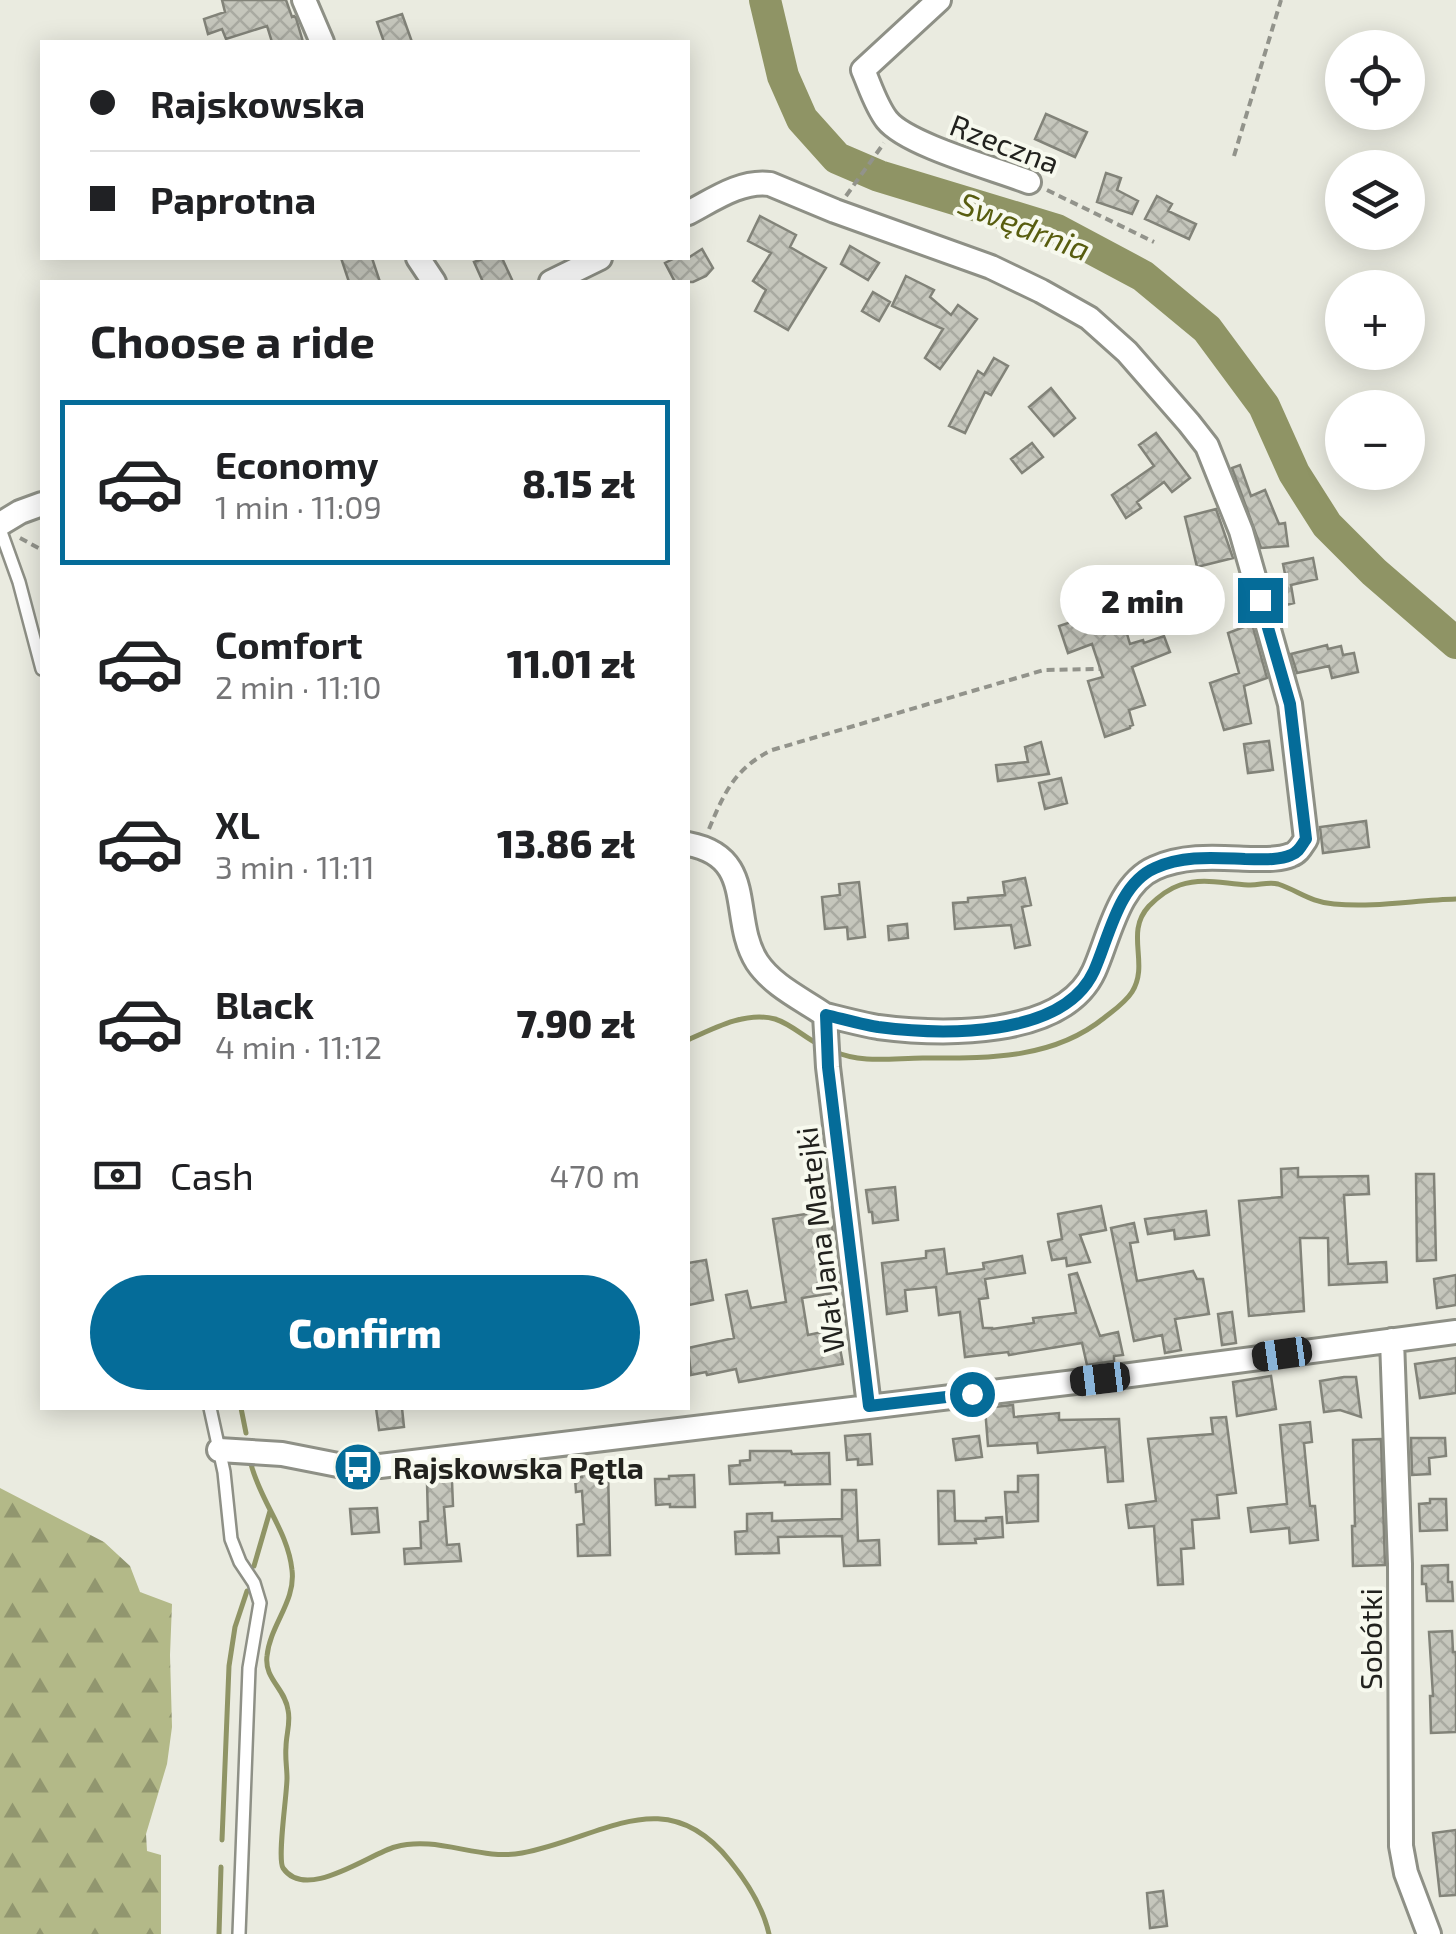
<!DOCTYPE html>
<meta charset="utf-8">
<style>
body{margin:0;font-family:"Exo 2",sans-serif;background:#f2f2f2;color:#202124;height:100vh;display:flex;flex-direction:column;font-size:38px;white-space:nowrap}
*{box-sizing:border-box;margin:0}
p{font-size:32px;color:#757577}
.icon{flex:none;width:55px;height:55px;fill:none;stroke:currentColor;stroke-width:2;stroke-linecap:round;stroke-linejoin:round}
.map{position:relative;flex:1;overflow:hidden}
.panel{position:absolute;left:40px;top:280px;width:650px;height:1130px;display:flex;flex-direction:column;background:#fff;border-radius:0px;box-shadow:0 5px 25px #0003}
.panel>*{flex:none}
.guide{position:absolute;left:40px;top:40px;width:650px;height:220px;border-radius:0px;box-shadow:0 5px 25px #0003;display:grid;align-content:center;height:220px;padding:0 50px;background:#fff}
.fabs{position:absolute;left:1325px;top:30px;display:grid;gap:20px}
.fabs a{display:grid;place-items:center;width:100px;height:100px;border-radius:50%;background:#fff;box-shadow:0 5px 25px #0003;font-size:50px}
.end{position:absolute;width:45px;height:45px;margin:-22px;border:12px solid #056c99;background:#fff;box-shadow:0 0 0 5px #fff}
.from{border-radius:50%}
.bubble{position:absolute;height:70px;border-radius:35px;background:#fff;box-shadow:0 5px 25px #0003;font-size:32px;font-weight:800;line-height:70px;text-align:center}
.car{position:absolute;width:30px;height:60px;margin:-30px -15px;border-radius:12px;box-shadow:0 0 8px 2px #0007;background:linear-gradient(#222 24%,#8ab4d8 0 40%,#222 0 76%,#8ab4d8 0 86%,#222 0)}
.guide b{display:flex;align-items:center;gap:35px;height:95px;font-size:38px}
.guide b+b{border-top:2px solid #e0e0e0}
.guide i{width:25px;height:25px;background:#202124}
ul{padding:0;list-style:none}
li{display:flex;align-items:center;gap:30px;height:165px;margin:0 20px 15px;padding:0 30px;border:5px solid transparent;border-radius:0px}
li div{flex:1}
li b{display:block;font-size:38px}
li em{font-style:normal;font-weight:800}
li.active{border-color:#056c99}
li>.icon{width:90px;height:90px;stroke-width:1.5}
h2{padding:0 50px;font-size:45px;line-height:120px}
.pay{display:flex;align-items:center;gap:25px;height:110px;padding:0 50px;font-size:38px}
.pay p{margin-inline-start:auto}
.action{display:flex;gap:20px;margin-top:auto;padding:20px 50px}
.action a{flex:1;height:115px;border-radius:60px;background:#056c99;color:#fff;font-size:40px;font-weight:800;line-height:115px;text-align:center}
.map>svg:first-child{display:block}
.forest{fill:url(#forest-firs)}
.lines{fill:none;stroke-linecap:round;stroke-linejoin:round}
.stream{stroke:#8f9465;stroke-width:5}
.river{stroke:#8f9465;stroke-width:32}
.building{fill:url(#building-cross-hatch);stroke:#828379;stroke-width:2.5}
.lane-casing{stroke:#8e9086;stroke-width:16}
.street-casing{stroke:#8e9086;stroke-width:28}
.path{stroke:#92938b;stroke-width:4;stroke-dasharray:8 5;stroke-linecap:butt}
.lane{stroke:#fff;stroke-width:11}
.street{stroke:#fff;stroke-width:22}
.route{stroke:#056c99;stroke-width:12}
.labels{text-anchor:middle;dominant-baseline:central;stroke-width:8;stroke-linejoin:round;paint-order:stroke}
.street-label{font-size:30px;fill:#22221e;stroke:#f7f9ee}
.poi-label{font-size:30px;font-weight:bold;fill:#22221e;stroke:#f7f9ee;text-anchor:start}
.water-label{font-size:32px;font-style:italic;fill:#585d0f;stroke:#f7f9ee}
</style>
<div class="map">
<svg width="1456" height="1934" viewBox="0 0 1456 1934">
<defs>
<pattern id="forest-firs" width="22" height="20" patternUnits="userSpaceOnUse" patternTransform="scale(2.5)"><rect width="22" height="20" fill="#b3b988"/><path d="M5 1l3.5 6h-7zM16 11l3.5 6h-7z" fill="#91966f"/></pattern>
<pattern id="building-cross-hatch" width="8" height="8" patternUnits="userSpaceOnUse" patternTransform="scale(2.5)"><rect width="8" height="8" fill="#c5c6bc"/><path d="M0 0l8 8M0 8l8-8" fill="none" stroke="#a9aaa1"/></pattern>
</defs>
<rect width="100%" height="100%" fill="#eaebe0"/>
<path class="forest" d="M0 1488 104 1542 130 1566 140 1592 172 1604 170 1655 172 1727 167 1764 146 1834 147 1851 161 1855V1934H0Z"/>
<g class="lines">
<path class="stream" d="M688 1040C714 1028 746 1011 775 1019 791 1024 804 1037 818 1044
M833 1051C862 1064 893 1058 923 1058 986 1058 1052 1060 1104 1018 1114 1010 1125 1003 1132 992 1150 963 1124 933 1149 906 1158 897 1168 889 1180 885 1204 877 1224 884 1248 885 1258 886 1268 881 1278 884 1299 891 1310 902 1334 904 1374 908 1416 900 1456 899
M241 1408 246 1433
M251 1464C260 1501 288 1531 292 1570 296 1601 270 1625 267 1656 264 1679 285 1688 288 1710 291 1722 286 1735 286 1747 285 1758 287 1768 287 1778 287 1795 277 1858 283 1868 306 1902 369 1854 395 1847 438 1835 479 1861 522 1853 601 1839 665 1779 730 1861 747 1882 763 1907 769 1934
M254 1566 270 1511
M222 1840 229 1666 235 1627 247 1591
M219 1934 221 1867"/>
<path class="river" d="M765 0 783 76 802 119 837 158 879 176 1057 230 1143 276 1207 329 1264 406 1294 473 1327 525 1374 572 1456 643"/>
</g>
<path class="building" d="M222 0H286L292 17 294 16 296 18 303 42H272L267 26 226 39 222 29 208 34 204 19 225 12Z
M402 14 412 42H384L377 22Z
M1046 114 1087 132 1075 157 1035 139Z
M1106 173 1121 178 1117 190 1138 201 1132 214 1097 202Z
M1157 196 1172 204 1168 211 1196 224 1189 239 1145 219Z
M760 216 796 235 790 247 826 268 788 330 755 311 766 290 753 281 771 253 748 241Z
M850 246 879 263 868 280 841 264Z
M702 249 713 268 706 276 693 282H675L665 263 675 258H688Z
M341 258H372L380 282H349Z
M485 258H502L513 282H483L474 262Z
M906 276 934 290 930 297 951 315 958 305 977 319 940 369 925 358 943 329 892 306Z
M873 292 890 302 879 321 862 311Z
M994 358 1008 366 991 395 985 392 965 433 949 426 978 371 984 375Z
M1051 388 1075 418 1054 436 1029 407Z
M1156 433 1190 478 1172 492 1164 482 1137 502 1141 508 1126 518 1112 495 1154 466 1139 445Z
M1032 443 1043 457 1022 473 1011 459Z
M1240 465 1251 496 1265 490 1279 524 1285 523 1288 546 1261 548 1232 468Z
M1216 509 1233 558 1197 567 1185 517Z
M1313 558 1317 579 1291 585 1294 603 1278 607 1269 576 1285 574 1283 564Z
M1122 617 1130 644 1143 640 1144 643 1164 636 1170 652 1132 667 1145 705 1129 710 1133 725 1130 726V728L1105 737 1088 681 1103 677 1092 644 1068 653 1059 626 1083 618 1087 629Z
M1252 624 1267 678 1244 686 1251 723 1224 730 1210 683 1239 673 1228 633Z
M1327 645 1328 649 1341 646 1343 655 1354 653 1358 672 1332 678 1329 666 1297 673 1291 654Z
M1269 741 1273 770 1248 773 1244 744Z
M1041 742 1049 774 998 781 996 765 1028 762 1025 747Z
M1061 778 1067 803 1045 809 1039 783Z
M1366 821 1369 847 1323 853 1320 827Z
M1025 878 1031 905 1022 907 1030 945 1015 948 1011 925 955 929 953 903 968 902V898L1005 895 1003 882Z
M859 882 865 937 848 939 847 927 825 929 822 897 840 895 839 884Z
M907 924 908 938 889 940 888 926Z
M1298 1168V1177L1368 1176 1369 1194 1344 1195 1348 1264 1386 1262 1387 1282 1329 1285 1328 1238H1300L1304 1311 1249 1316 1239 1201 1282 1197 1281 1169Z
M1416 1174H1434L1436 1260 1417 1261Z
M895 1187 898 1220 873 1223 872 1212H869L866 1190Z
M820 1206 823 1224 832 1222 833 1236 829 1237 840 1292 802 1298 808 1335 827 1331 828 1340 838 1338 843 1364 739 1382 736 1369 707 1375 706 1372 691 1375 688 1348 734 1338 726 1295 747 1291 751 1308 786 1302 773 1219 806 1214 805 1208Z
M1101 1206 1106 1230 1080 1235 1090 1262 1067 1266 1066 1258 1052 1260 1048 1242 1062 1239 1058 1214Z
M1206 1211 1209 1235 1175 1239 1174 1230 1148 1234 1145 1219Z
M1134 1223 1138 1242 1130 1243 1137 1281 1193 1271 1197 1279H1203L1209 1314 1175 1319 1181 1350 1165 1353 1162 1335 1134 1341 1111 1228Z
M944 1249 947 1274 984 1269 983 1263 1022 1256 1025 1273 985 1279 988 1298 979 1299 983 1328H992V1329L1034 1323 1033 1318 1076 1313 1069 1275 1077 1273 1100 1336 1118 1332 1123 1355 1114 1356V1361L1087 1365 1082 1343 1009 1355 1008 1352 965 1357 960 1312 939 1315 936 1287 905 1290 907 1311 887 1314 882 1263 926 1258V1251Z
M706 1260 713 1300 689 1305 688 1263Z
M1456 1275V1305L1437 1308 1434 1279Z
M1232 1312 1236 1343 1222 1345 1218 1314Z
M1456 1358V1393L1420 1398 1415 1364Z
M1271 1376 1276 1409 1237 1416 1233 1382Z
M1344 1377H1356L1361 1417 1340 1410 1324 1412 1320 1381Z
M1013 1405 1014 1417 1059 1413V1420L1119 1419 1123 1481 1108 1482 1105 1447 1038 1453 1037 1443 988 1446 985 1408Z
M376 1408H402L404 1427 379 1430Z
M1226 1417 1236 1493 1217 1495 1219 1518 1192 1520 1194 1548 1181 1549 1183 1584 1158 1585 1154 1526 1129 1528 1126 1505 1156 1501 1148 1439 1213 1434 1211 1418Z
M1310 1422 1312 1442 1304 1443 1310 1506H1315L1318 1540 1290 1543 1289 1528 1251 1532 1248 1508 1287 1504 1280 1425Z
M870 1434 872 1464 858 1465V1459L847 1460 845 1436Z
M979 1436 982 1457 956 1460 953 1439Z
M1411 1438H1445L1446 1456 1429 1458 1430 1474 1412 1475Z
M1381 1439 1385 1565 1353 1566 1352 1526H1355L1353 1440Z
M750 1451H791L792 1454 829 1453 830 1484 785 1485V1482L730 1484 729 1466 740 1465V1461L750 1460Z
M608 1469 610 1555 578 1556 577 1525 584 1524 582 1491 576 1492 575 1477H582V1470Z
M694 1475 695 1507H670V1504L656 1505 655 1479H669V1476Z
M1038 1475V1521L1007 1523 1005 1492H1018V1476Z
M452 1481 453 1506 444 1507 447 1545 459 1544 461 1561 405 1564 404 1549 421 1548 420 1522 428 1521 427 1482Z
M842 1490H856L858 1541 879 1540 880 1565 844 1566 842 1536 778 1537 779 1553 736 1554 735 1532 747 1531V1514L772 1513V1521L842 1519Z
M938 1491H954L955 1521H986V1518L1002 1517 1003 1537 975 1539 976 1543 939 1544Z
M1430 1499H1446L1447 1530 1420 1531 1419 1504 1430 1503Z
M377 1508 379 1532 352 1534 350 1509Z
M1448 1565V1582H1452L1453 1601H1427L1426 1584H1422V1566Z
M1452 1631 1453 1652H1456V1732L1431 1733 1430 1696H1433L1429 1632Z
M1456 1830V1895L1440 1896 1433 1833Z
M1163 1891 1167 1926 1150 1928 1147 1893Z"/>
<g class="lines">
<g class="lane-casing">
<path id="lane" d="M0 529 19 582 42 669
M210 1408 224 1472 231 1539 240 1562 254 1583 260 1603 249 1668 239 1934"/>
</g>
<g class="street-casing">
<path id="street" d="M304 0 322 42
M939 0 863 70C870 86 876 106 887 120 907 145 996 169 1029 182
M688 213C713 200 741 180 770 184L835 211 991 267 1041 291 1089 318 1127 352 1189 423 1207 446 1241 531 1290 704 1306 839C1301 846 1299 852 1291 855 1279 860 1265 859 1253 859 1220 858 1186 854 1155 868 1118 884 1109 938 1094 971 1063 1039 940 1035 878 1027 860 1024 843 1019 825 1015
M418 258 434 282
M551 282 600 258
M0 524 20 512 42 504
M688 844C758 857 729 918 757 962 773 986 802 999 825 1015L828 1067 869 1406
M1392 1340 1400 1564 1401 1846 1406 1873 1429 1934
M219 1450 282 1454 343 1466H380L1100 1379 1456 1332"/>
</g>
<path class="path" d="M1234 156 1281 0
M1047 190 1154 242
M846 196 884 143
M20 538 42 550
M709 829C724 793 735 768 772 750L1044 670 1100 669"/>
<use href="#lane" class="lane"/>
<use href="#street" class="street"/>
</g>
<g class="lines">
<path class="route" d="M972 1394 869 1406 828 1067 826 1015C843 1019 860 1024 878 1027 940 1035 1063 1039 1094 971 1109 938 1118 884 1155 868 1184 855 1214 858 1245 859 1260 859 1277 861 1291 855 1299 852 1301 846 1306 839L1290 704 1260 600"/>
</g>
<defs>
<g id="bus-disc" transform="scale(2.5)"><circle r="9.5" fill="#056c99" stroke="#f7f9ee"/><path d="M-5-6H5V4H4V6H2V4H-2V6H-4V4H-5ZM-3.5-4V0h7V-4ZM-3.5 1.2v1.5H-2V1.2ZM2 1.2v1.5H3.5V1.2Z" fill="#fff"/></g>
</defs>
<g fill-rule="evenodd">
<use href="#bus-disc" x="358" y="1467"/>
</g>
<g class="labels">
<g class="street-label">
<text transform="translate(1005 143) rotate(21)">Rzeczna</text>
<text transform="translate(819 1240) rotate(-97)">Wał Jana Matejki</text>
<text transform="translate(1370 1639) rotate(-90)">Sobótki</text>
</g>
<g class="poi-label">
<text x="393" y="1467">Rajskowska Pętla</text>
</g>
<g class="water-label">
<text transform="translate(1025 225) rotate(21)">Swędrnia</text>
</g>
</g>
</svg>
<div class="fabs">
<a><svg class="icon" aria-label="locate" viewBox="0 0 24 24"><circle cx="12" cy="12" r="6"/><path d="M12 2v4M12 18v4M2 12h4M18 12h4"/></svg></a>
<a><svg class="icon" aria-label="layers" viewBox="0 0 24 24"><path d="M12 4l9 5-9 5-9-5zM3 14l9 5 9-5"/></svg></a>
<a>+</a>
<a>−</a>
</div>
<i class="end from" style="left:972px;top:1394px"></i>
<i class="end" style="left:1260px;top:600px"></i>
<div class="bubble" style="left:1060px;top:565px;width:165px">2 min</div>
<i class="car" style="left:1282px;top:1354px;rotate:262deg"></i>
<i class="car" style="left:1100px;top:1379px;rotate:263deg"></i>
<div class="guide">
<b><i class="from"></i>Rajskowska</b>
<b><i></i>Paprotna</b>
</div>
<section class="panel">
<h2>Choose a ride</h2>
<ul>
<li class="active"><svg class="icon" aria-label="car" viewBox="0 0 24 24"><path d="M5 17H2v-5l4-1 3-4h7l3 4 3 1v5h-3M9 17h6M6 11h13"/><circle cx="7" cy="17" r="2"/><circle cx="17" cy="17" r="2"/></svg><div><b>Economy</b><p>1 min · 11:09</p></div><em>8.15 zł</em></li>
<li><svg class="icon" aria-label="car" viewBox="0 0 24 24"><path d="M5 17H2v-5l4-1 3-4h7l3 4 3 1v5h-3M9 17h6M6 11h13"/><circle cx="7" cy="17" r="2"/><circle cx="17" cy="17" r="2"/></svg><div><b>Comfort</b><p>2 min · 11:10</p></div><em>11.01 zł</em></li>
<li><svg class="icon" aria-label="car" viewBox="0 0 24 24"><path d="M5 17H2v-5l4-1 3-4h7l3 4 3 1v5h-3M9 17h6M6 11h13"/><circle cx="7" cy="17" r="2"/><circle cx="17" cy="17" r="2"/></svg><div><b>XL</b><p>3 min · 11:11</p></div><em>13.86 zł</em></li>
<li><svg class="icon" aria-label="car" viewBox="0 0 24 24"><path d="M5 17H2v-5l4-1 3-4h7l3 4 3 1v5h-3M9 17h6M6 11h13"/><circle cx="7" cy="17" r="2"/><circle cx="17" cy="17" r="2"/></svg><div><b>Black</b><p>4 min · 11:12</p></div><em>7.90 zł</em></li>
</ul>
<div class="pay"><svg class="icon" aria-label="cash" viewBox="0 0 24 24"><path d="M3 7h18v10H3z"/><circle cx="12" cy="12" r="2"/></svg>Cash<p>470 m</p></div>
<div class="action"><a>Confirm</a></div>
</section>
</div>
